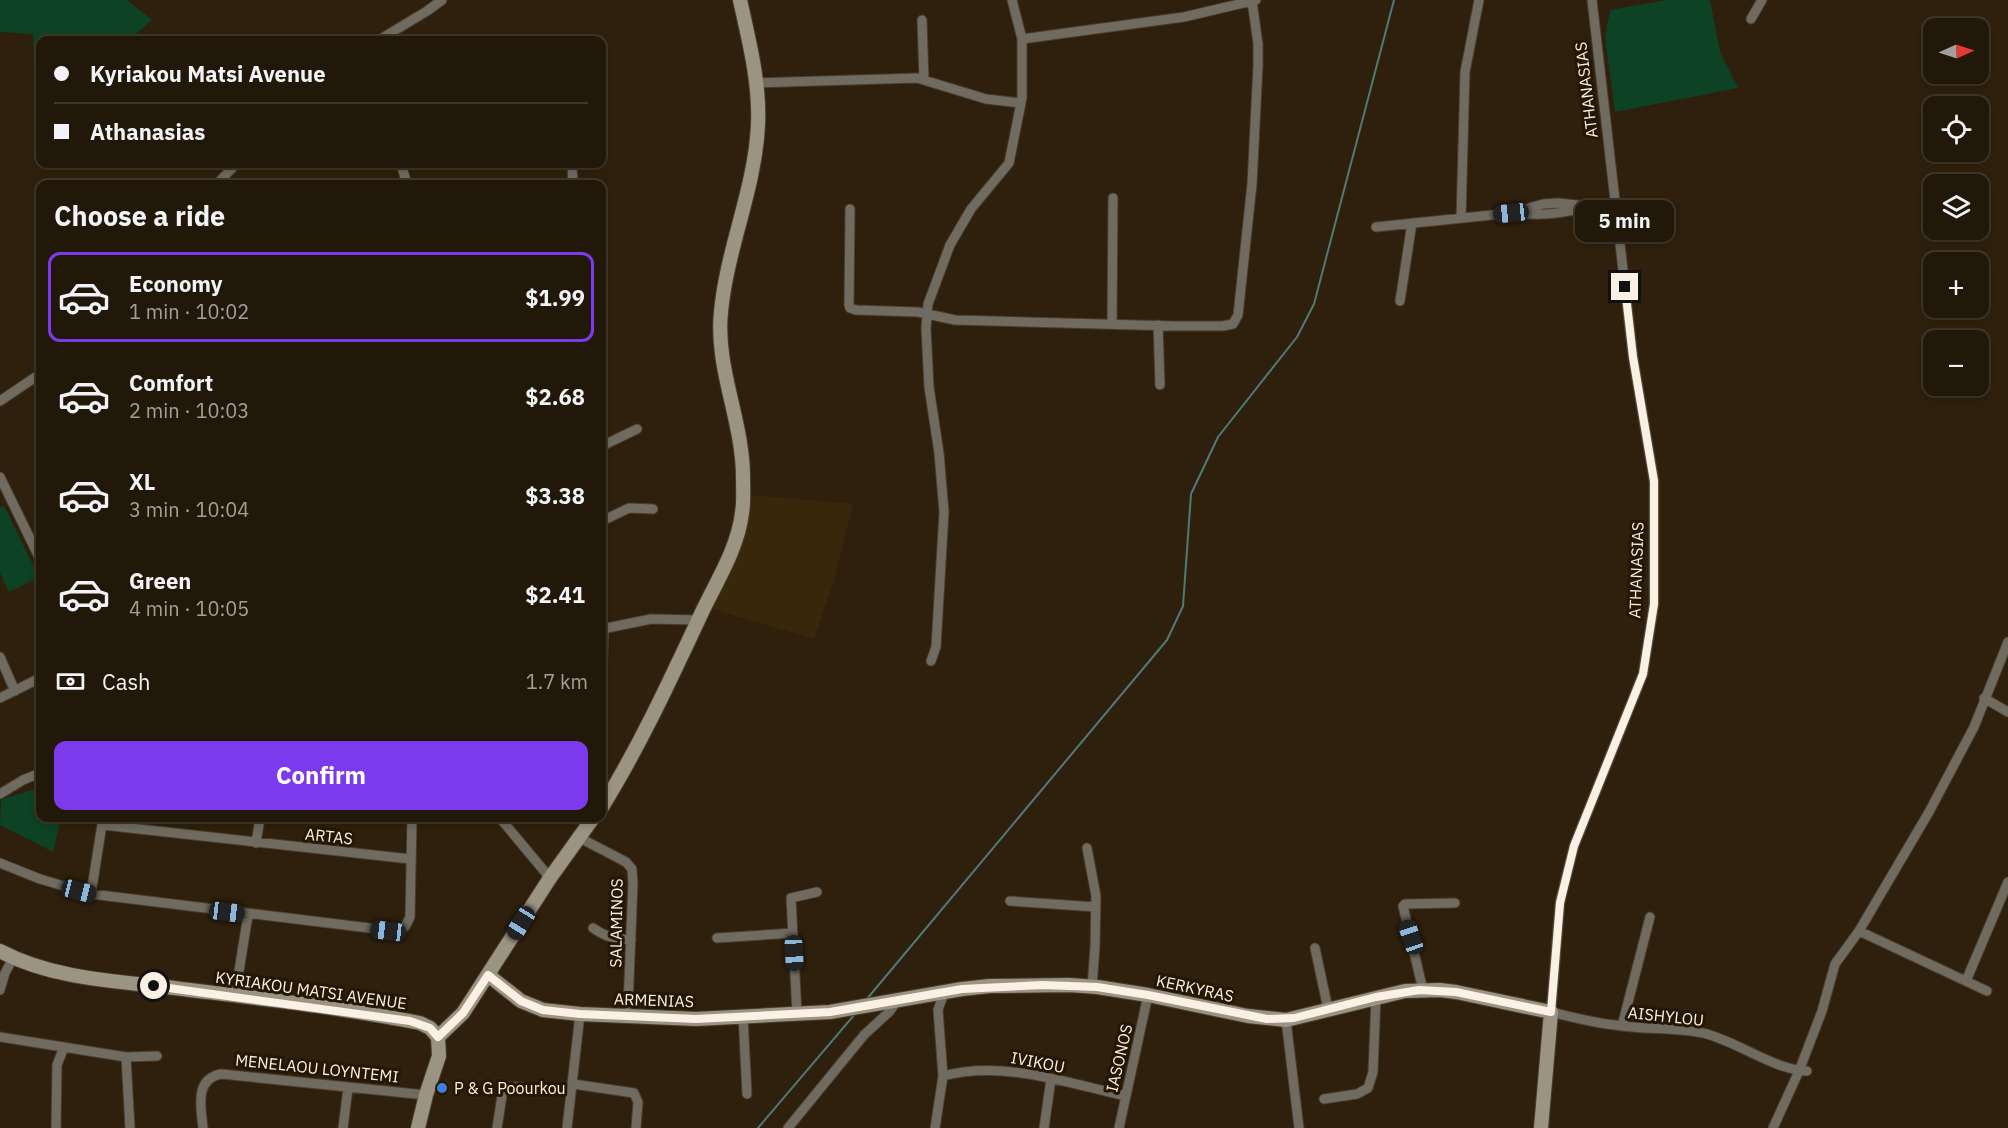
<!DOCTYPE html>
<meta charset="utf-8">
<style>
body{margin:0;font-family:"IBM Plex Sans",sans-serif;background:#2a2112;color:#f1f3f6;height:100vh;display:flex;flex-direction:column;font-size:22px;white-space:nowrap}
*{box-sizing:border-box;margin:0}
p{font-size:20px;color:#a2a09c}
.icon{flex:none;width:33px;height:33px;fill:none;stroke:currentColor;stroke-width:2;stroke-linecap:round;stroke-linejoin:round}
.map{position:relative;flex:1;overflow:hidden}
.drawer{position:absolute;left:36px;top:180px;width:570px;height:642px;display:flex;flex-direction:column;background:#221809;border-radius:12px;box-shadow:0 3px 9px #0003,0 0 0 2px #3f372a}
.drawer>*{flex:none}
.guide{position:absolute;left:36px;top:36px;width:570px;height:132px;border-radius:12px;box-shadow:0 3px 9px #0003,0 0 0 2px #3f372a;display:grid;align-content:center;height:132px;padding:0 18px;background:#221809}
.needle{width:39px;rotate:87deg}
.fabs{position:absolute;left:1923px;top:18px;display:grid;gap:12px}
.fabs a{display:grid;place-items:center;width:66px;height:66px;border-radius:12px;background:#221809;box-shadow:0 3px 9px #0003,0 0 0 2px #3f372a;font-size:30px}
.end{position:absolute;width:27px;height:27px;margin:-14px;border:8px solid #faf1e4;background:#111;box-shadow:0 0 0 3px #111}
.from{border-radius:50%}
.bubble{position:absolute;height:42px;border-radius:12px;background:#221809;box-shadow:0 3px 9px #0003,0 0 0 2px #3f372a;font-size:20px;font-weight:700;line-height:42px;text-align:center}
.car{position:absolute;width:18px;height:36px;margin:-18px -9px;border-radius:8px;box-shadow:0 0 4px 2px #0007;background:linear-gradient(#222 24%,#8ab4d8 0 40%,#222 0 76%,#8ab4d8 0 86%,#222 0)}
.guide b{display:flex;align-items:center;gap:21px;height:57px;font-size:22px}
.guide b+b{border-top:2px solid #3f372a}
.guide i{width:15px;height:15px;background:#f1f3f6}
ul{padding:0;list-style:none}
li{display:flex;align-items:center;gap:18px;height:90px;margin:0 12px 9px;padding:0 6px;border:3px solid transparent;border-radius:12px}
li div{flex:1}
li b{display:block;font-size:22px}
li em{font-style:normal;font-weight:700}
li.on{border-color:#7c3aed}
li>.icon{width:54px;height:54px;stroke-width:1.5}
h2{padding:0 18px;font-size:27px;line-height:72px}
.pay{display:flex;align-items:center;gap:15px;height:66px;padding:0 18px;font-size:22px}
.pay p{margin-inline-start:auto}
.primary-button{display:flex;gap:12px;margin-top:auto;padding:12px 18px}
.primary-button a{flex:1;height:69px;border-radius:12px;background:#7c3aed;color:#fff;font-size:24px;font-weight:700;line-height:69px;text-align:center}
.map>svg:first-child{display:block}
.built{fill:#39270b}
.green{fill:#0d4225}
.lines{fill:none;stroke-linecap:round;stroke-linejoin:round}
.stream{stroke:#4e7a78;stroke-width:2}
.street-casing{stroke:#4b3d2a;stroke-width:11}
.secondary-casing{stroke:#4b3d2a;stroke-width:16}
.street{stroke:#706b60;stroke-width:9}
.secondary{stroke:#9c9482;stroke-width:14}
.route{stroke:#faf1e4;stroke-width:8}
.shop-dot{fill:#3f7fe0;stroke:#241703;stroke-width:2}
.labels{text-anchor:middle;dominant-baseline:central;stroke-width:6;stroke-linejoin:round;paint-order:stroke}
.street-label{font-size:16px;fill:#faf1e4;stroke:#241703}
.poi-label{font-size:16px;fill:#faf1e4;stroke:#241703;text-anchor:start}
</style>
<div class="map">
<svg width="2008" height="1128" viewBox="0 0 2008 1128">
<rect width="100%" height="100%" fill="#2e200c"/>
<path class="built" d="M751 495 853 504 834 580 814 639 712 609Z"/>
<path class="green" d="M0 0H127L152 20 129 40H40V81H34L33 34 0 32Z
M1667 0H1710L1720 52 1738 88 1615 112 1605 38 1610 10Z
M4 506 39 577 9 592 0 573V507Z
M40 787V818H61L53 852 0 825 1 800Z"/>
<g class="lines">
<path class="stream" d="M866 1000 1167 640 1183 606 1191 494 1218 437 1297 337 1314 304 1394 0
M758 1128 855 1014"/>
<g class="street-casing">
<path id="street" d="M1592 0 1633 357 1654 481V604L1643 674 1574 846 1560 902 1551 1012C1572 1017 1594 1023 1615 1025 1644 1030 1674 1027 1703 1033 1737 1041 1774 1070 1807 1071
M1751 19 1762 0
M922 20 924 80
M1022 39 1184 17 1256 0
M379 40 427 11 442 0
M756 83 917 78 986 99 1021 103
M401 164 407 184
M572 164 573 184
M217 184 236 164
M850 209 849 305 850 308 856 310 918 312 955 320 1174 326H1223L1233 324 1238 315 1252 184 1258 66V44L1252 1
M1516 213C1540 216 1562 214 1585 207
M1461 218 1465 72 1479 0
M1376 227 1511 213 1543 204 1558 203 1587 206 1615 203
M1400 301 1412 223
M1112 324 1113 198
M1158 325 1160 385
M0 401 40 374
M602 446 637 429
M0 477 40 559
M602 521 629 508 653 509
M602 629 651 619 699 620
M0 657 15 691
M931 661 936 647 944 512 939 453 929 387 926 328 928 304 950 245 971 209 1009 163 1022 98V39L1012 0
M602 671 604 629
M0 698 40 678
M1984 698 2008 712
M0 794 23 780 40 773
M500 818 550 878
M103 825 410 859
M578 837 626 862 632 869 633 884 628 1005
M256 843 260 818
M1087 848 1096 896 1095 947 1092 987
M0 863 40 879 91 894 394 931 405 927 410 917 412 818
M91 894 103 818
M1010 901 1096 907
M593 928C606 937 615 939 631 940
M1859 931 1987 991
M717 938 793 933
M1315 948 1328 1009
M1966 981 2008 882
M0 990 5 973 13 958
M1423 990 1403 906 1405 904 1455 903
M235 996 248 915
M797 1014 791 898 817 892
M743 1016 747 1094
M1286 1020 1299 1128
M1622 1026 1650 917
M0 1037 126 1057 130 1128
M126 1057 157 1056
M943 1076C1003 1060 1067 1083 1126 1096
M573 1084 634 1093 638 1102 636 1128
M1324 1099 1357 1094 1368 1088 1373 1072 1376 997
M56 1128 57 1065 64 1047
M203 1128C201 1108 194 1079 221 1074L426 1095
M343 1128 348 1088
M497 1128 503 1089 509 1087H522
M567 1128 580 1014
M788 1128 864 1035 889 1012 897 1001
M935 1128 943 1076 938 1010 944 993
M1044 1128 1051 1079
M1119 1128 1148 995
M1773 1128 1799 1071 1822 1011 1835 964 1859 931 1929 812 1974 727 2008 642"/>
</g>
<g class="secondary-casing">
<path id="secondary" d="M602 807C641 744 672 676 703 610 718 579 738 547 742 513 744 502 743 489 743 477 743 421 715 367 721 312 727 248 755 189 758 125 760 83 749 41 740 0
M0 951C53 979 115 981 174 988 255 998 339 1007 420 1023L430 1028 438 1037
M488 975 521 1001 543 1010 580 1014 696 1019 830 1012 962 989 990 986 1069 985 1097 987 1148 995 1248 1016 1286 1020 1405 991 1440 990 1456 992 1551 1012 1541 1128
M438 1037 463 1013 550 878 593 818
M418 1128 426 1095 439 1056 438 1037"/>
</g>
<use href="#street" class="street"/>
<use href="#secondary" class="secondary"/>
</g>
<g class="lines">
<path class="route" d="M154 986 410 1021 430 1028 438 1037 463 1013 488 975 521 1001 543 1010 580 1014 696 1019 830 1012 962 989 1043 985 1097 987 1148 995 1267 1019 1294 1018 1376 997 1419 990 1456 992 1551 1012 1560 903 1574 846 1643 674 1654 604V481L1633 357 1625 287"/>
</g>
<circle class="shop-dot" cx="442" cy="1088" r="6"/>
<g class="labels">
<g class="street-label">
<text transform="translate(1586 90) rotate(-97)">ATHANASIAS</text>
<text transform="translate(1636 570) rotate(-88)">ATHANASIAS</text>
<text transform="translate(329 836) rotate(6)">ARTAS</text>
<text transform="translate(616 923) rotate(-89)">SALAMINOS</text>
<text transform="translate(1195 988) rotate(12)">KERKYRAS</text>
<text transform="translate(311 990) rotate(8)">KYRIAKOU MATSI AVENUE</text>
<text transform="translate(654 1000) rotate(2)">ARMENIAS</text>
<text transform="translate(1666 1016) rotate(6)">AISHYLOU</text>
<text transform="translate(1119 1058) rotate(-77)">IASONOS</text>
<text transform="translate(1038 1062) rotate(11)">IVIKOU</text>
<text transform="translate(317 1068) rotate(6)">MENELAOU LOYNTEMI</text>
</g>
<g class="poi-label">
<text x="454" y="1088">P &amp; G Poourkou</text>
</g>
</g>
</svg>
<div class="fabs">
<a><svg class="needle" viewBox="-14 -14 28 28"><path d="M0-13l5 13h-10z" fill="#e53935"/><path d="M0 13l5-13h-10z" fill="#a2a09c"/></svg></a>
<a><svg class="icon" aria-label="locate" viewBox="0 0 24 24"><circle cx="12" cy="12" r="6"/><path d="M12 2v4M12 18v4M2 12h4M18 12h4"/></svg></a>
<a><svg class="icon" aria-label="layers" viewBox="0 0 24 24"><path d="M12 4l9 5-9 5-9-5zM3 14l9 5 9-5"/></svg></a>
<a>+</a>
<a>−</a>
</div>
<i class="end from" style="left:154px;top:986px"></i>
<i class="end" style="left:1625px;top:287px"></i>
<div class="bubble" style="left:1575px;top:200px;width:99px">5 min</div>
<i class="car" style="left:1511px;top:213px;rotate:264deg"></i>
<i class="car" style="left:79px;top:891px;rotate:104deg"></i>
<i class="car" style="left:227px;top:912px;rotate:97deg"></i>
<i class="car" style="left:521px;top:923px;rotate:212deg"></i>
<i class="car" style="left:388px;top:931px;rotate:277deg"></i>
<i class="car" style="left:1411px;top:937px;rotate:341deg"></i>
<i class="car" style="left:794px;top:953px;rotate:177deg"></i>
<div class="guide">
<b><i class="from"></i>Kyriakou Matsi Avenue</b>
<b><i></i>Athanasias</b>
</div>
<section class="drawer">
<h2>Choose a ride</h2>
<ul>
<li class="on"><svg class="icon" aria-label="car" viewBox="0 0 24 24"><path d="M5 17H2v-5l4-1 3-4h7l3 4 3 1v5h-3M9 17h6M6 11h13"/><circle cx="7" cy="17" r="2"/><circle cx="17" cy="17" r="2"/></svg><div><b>Economy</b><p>1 min · 10:02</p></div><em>$1.99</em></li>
<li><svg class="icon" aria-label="car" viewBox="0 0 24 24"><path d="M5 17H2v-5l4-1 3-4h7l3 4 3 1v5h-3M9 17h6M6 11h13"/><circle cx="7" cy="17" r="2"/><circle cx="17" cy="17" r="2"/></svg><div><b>Comfort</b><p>2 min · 10:03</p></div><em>$2.68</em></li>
<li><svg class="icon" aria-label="car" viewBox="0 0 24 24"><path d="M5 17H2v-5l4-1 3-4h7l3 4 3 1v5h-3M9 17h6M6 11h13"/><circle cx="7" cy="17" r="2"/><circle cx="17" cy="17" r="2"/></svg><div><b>XL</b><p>3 min · 10:04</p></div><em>$3.38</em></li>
<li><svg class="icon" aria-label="car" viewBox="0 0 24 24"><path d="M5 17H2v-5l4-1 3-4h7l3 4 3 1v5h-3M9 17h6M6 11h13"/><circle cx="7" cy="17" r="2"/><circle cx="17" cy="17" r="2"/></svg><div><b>Green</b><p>4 min · 10:05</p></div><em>$2.41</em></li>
</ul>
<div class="pay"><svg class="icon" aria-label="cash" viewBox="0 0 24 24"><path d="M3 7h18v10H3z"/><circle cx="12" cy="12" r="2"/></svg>Cash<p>1.7 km</p></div>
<div class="primary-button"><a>Confirm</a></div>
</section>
</div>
